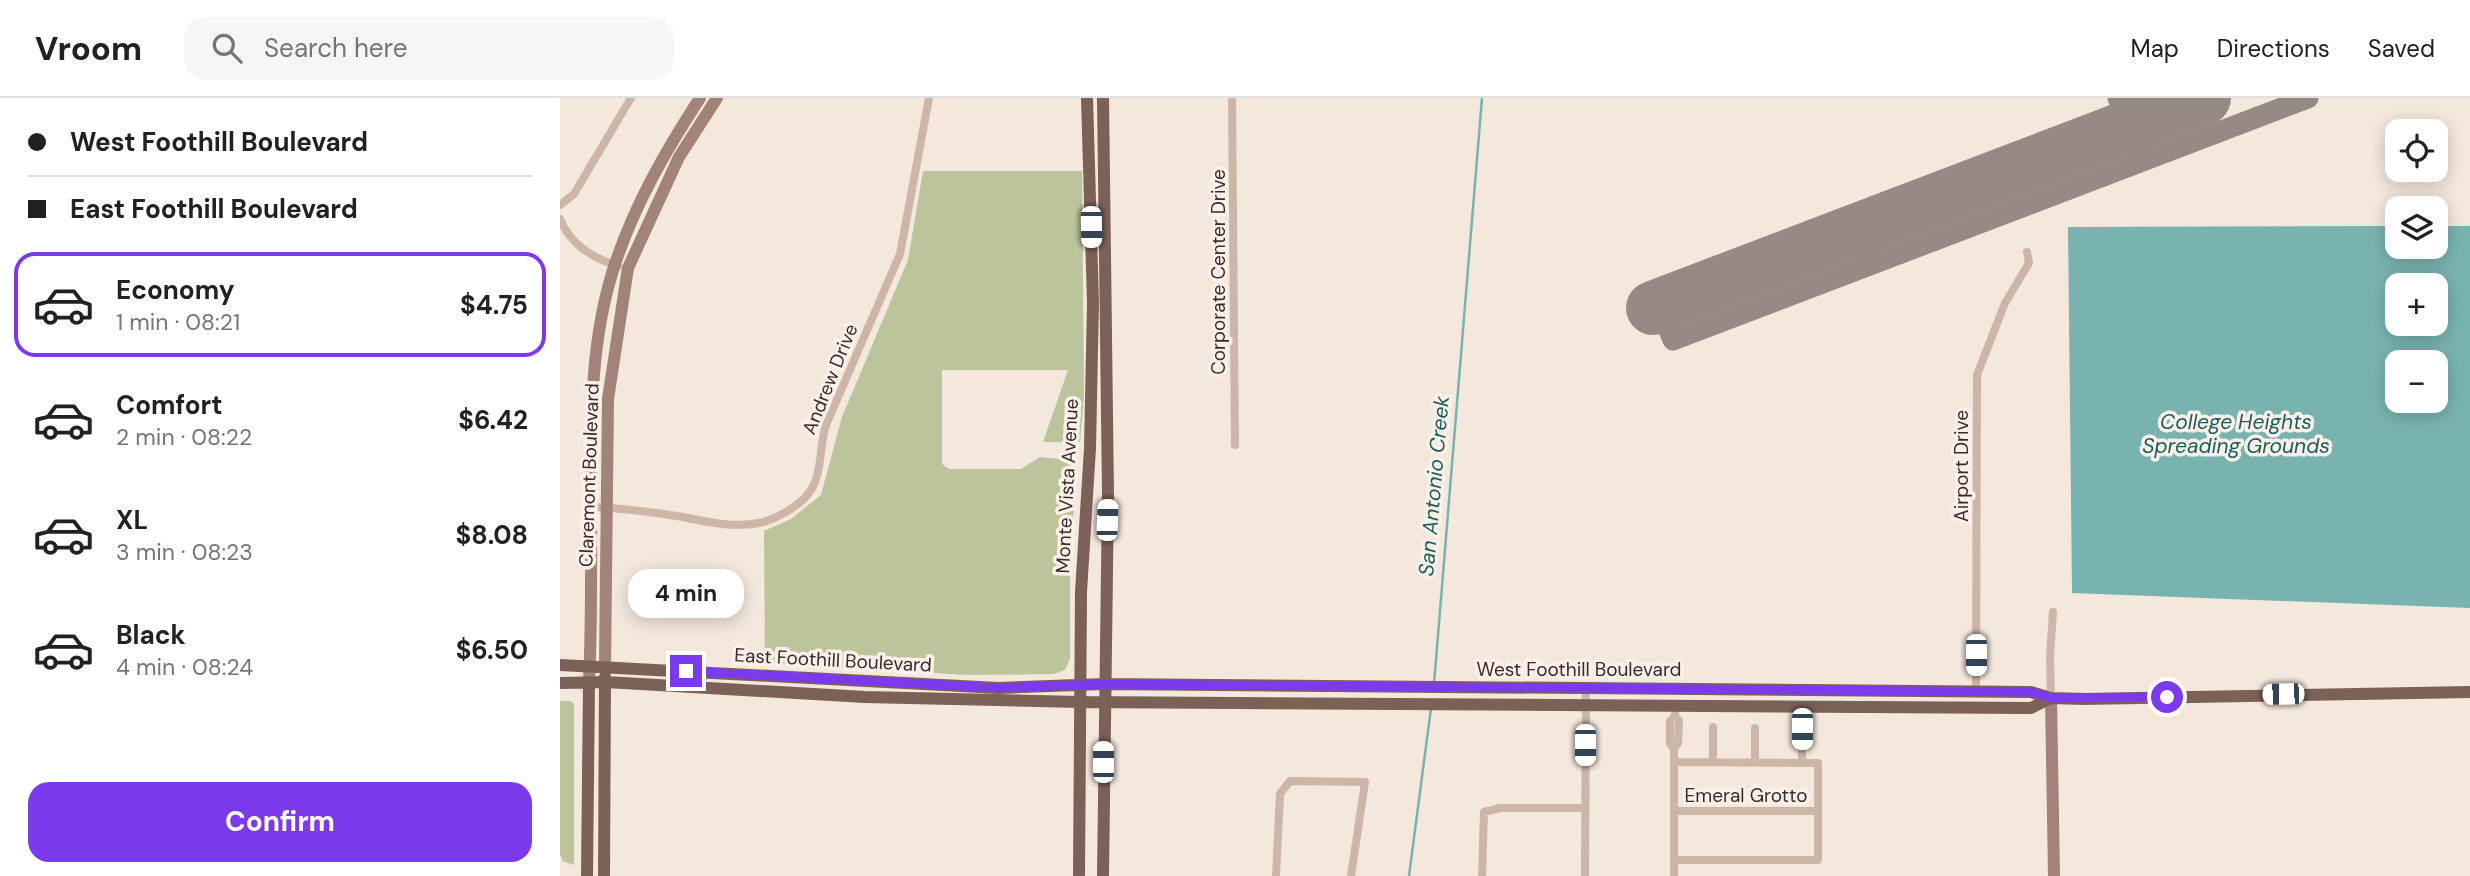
<!DOCTYPE html>
<meta charset="utf-8">
<style>
body{margin:0;font-family:"DM Sans",sans-serif;background:#f6f6f6;color:#202124;height:100vh;display:flex;flex-direction:column;font-size:26px;white-space:nowrap}
*{box-sizing:border-box;margin:0}
p{font-size:23px;color:#757577}
.icon{flex:none;width:38px;height:38px;fill:none;stroke:currentColor;stroke-width:2;stroke-linecap:round;stroke-linejoin:round}
.map{position:relative;flex:1;overflow:hidden}
.drawer{display:flex;flex-direction:column;background:#fff;width:560px}
.drawer>*{flex:none}
.top-card{display:grid;align-content:center;height:154px;padding:0 28px;background:#fff}
.fabs{position:absolute;left:1825px;top:21px;display:grid;gap:14px}
.fabs a{display:grid;place-items:center;width:63px;height:63px;border-radius:14px;background:#fff;box-shadow:0 4px 18px #0003;font-size:35px}
.end{position:absolute;width:32px;height:32px;margin:-16px;border:9px solid #7c3aed;background:#fff;box-shadow:0 0 0 4px #fff}
.from{border-radius:50%}
.bubble{position:absolute;height:49px;border-radius:21px;background:#fff;box-shadow:0 4px 18px #0003;font-size:23px;font-weight:700;line-height:49px;text-align:center}
.car{position:absolute;width:21px;height:42px;margin:-21px -10px;border-radius:9px;box-shadow:0 0 5px 2px #0007;background:linear-gradient(#fff 24%,#345 0 40%,#fff 0 76%,#345 0 86%,#fff 0)}
.top-card b{display:flex;align-items:center;gap:24px;height:66px;font-size:26px}
.top-card b+b{border-top:2px solid #e0e0e0}
.top-card i{width:18px;height:18px;background:#202124}
ul{padding:0;list-style:none}
li{display:flex;align-items:center;gap:21px;height:105px;margin:0 14px 10px;padding:0 14px;border:4px solid transparent;border-radius:21px}
li div{flex:1}
li b{display:block;font-size:26px}
li em{font-style:normal;font-weight:700}
li.current{border-color:#7c3aed}
li>.icon{width:63px;height:63px;stroke-width:1.5}
.primary-button{display:flex;gap:14px;margin-top:auto;padding:14px 28px}
.primary-button a{flex:1;height:80px;border-radius:21px;background:#7c3aed;color:#fff;font-size:28px;font-weight:700;line-height:80px;text-align:center}
header{display:flex;align-items:center;gap:42px;box-sizing:border-box;height:98px;padding:0 35px;background:#fff;border-bottom:2px solid #e0e0e0}
header strong{font-size:33px}
nav{display:flex;gap:38px;margin-inline-start:auto;font-size:24px}
.search{width:490px;height:63px;background:#f6f6f6;display:flex;align-items:center;gap:18px;box-sizing:border-box;padding:0 24px;border-radius:21px;color:#757577;font-size:26px}
main{display:flex;flex:1;min-height:0}
.map>svg:first-child{display:block}
.green{fill:#bbc49b}
.water{fill:#79b3b0;fill-rule:evenodd}
.lines{fill:none;stroke-linecap:round;stroke-linejoin:round}
.stream{stroke:#79b3b0;stroke-width:2.5}
.taxiway{stroke:#968a82;stroke-width:21}
.runway{stroke:#968a82;stroke-width:54}
.street{stroke:#cdb5a7;stroke-width:8}
.secondary{stroke:#a18378;stroke-width:12}
.primary{stroke:#7c6158;stroke-width:12}
.route{stroke:#7c3aed;stroke-width:9}
.labels{text-anchor:middle;dominant-baseline:central;stroke-width:7;stroke-linejoin:round;paint-order:stroke}
.street-label{font-size:19px;fill:#392c28;stroke:#fbf1e9}
.water-label{font-size:21px;font-style:italic;fill:#1a5e5c;stroke:#fbf1e9}
</style>
<header>
<strong>Vroom</strong>
<div class="search"><svg class="icon" aria-label="search" viewBox="0 0 24 24"><circle cx="10" cy="10" r="6"/><path d="M15 15l6 6"/></svg>Search here</div>
<nav><a>Map</a><a>Directions</a><a>Saved</a></nav>
</header>
<main>
<section class="drawer">
<div class="top-card">
<b><i class="from"></i>West Foothill Boulevard</b>
<b><i></i>East Foothill Boulevard</b>
</div>
<ul>
<li class="current"><svg class="icon" aria-label="car" viewBox="0 0 24 24"><path d="M5 17H2v-5l4-1 3-4h7l3 4 3 1v5h-3M9 17h6M6 11h13"/><circle cx="7" cy="17" r="2"/><circle cx="17" cy="17" r="2"/></svg><div><b>Economy</b><p>1 min · 08:21</p></div><em>$4.75</em></li>
<li><svg class="icon" aria-label="car" viewBox="0 0 24 24"><path d="M5 17H2v-5l4-1 3-4h7l3 4 3 1v5h-3M9 17h6M6 11h13"/><circle cx="7" cy="17" r="2"/><circle cx="17" cy="17" r="2"/></svg><div><b>Comfort</b><p>2 min · 08:22</p></div><em>$6.42</em></li>
<li><svg class="icon" aria-label="car" viewBox="0 0 24 24"><path d="M5 17H2v-5l4-1 3-4h7l3 4 3 1v5h-3M9 17h6M6 11h13"/><circle cx="7" cy="17" r="2"/><circle cx="17" cy="17" r="2"/></svg><div><b>XL</b><p>3 min · 08:23</p></div><em>$8.08</em></li>
<li><svg class="icon" aria-label="car" viewBox="0 0 24 24"><path d="M5 17H2v-5l4-1 3-4h7l3 4 3 1v5h-3M9 17h6M6 11h13"/><circle cx="7" cy="17" r="2"/><circle cx="17" cy="17" r="2"/></svg><div><b>Black</b><p>4 min · 08:24</p></div><em>$6.50</em></li>
</ul>
<div class="primary-button"><a>Confirm</a></div>
</section>
<div class="map">
<svg width="1910" height="778" viewBox="0 0 1910 778">
<rect width="100%" height="100%" fill="#f4e7dc"/>
<path class="green" d="M363 73H522L524 298 520 344H483L508 272H382V366L389 371H461L480 359 517 363 510 467V561L505 572 494 576 407 577 205 565 204 433 231 421 261 397 282 319 348 162Z
M0 603H11L14 606V767L3 763 0 756Z"/>
<path class="water" d="M1837 128 1838 149H1876V128H1910V510L1512 495 1508 129ZM1838 187H1876V226H1838ZM1838 264H1876V303H1838Z"/>
<g class="lines">
<path class="stream" d="M874 586 922 0
M849 778 871 610"/>
<path class="taxiway" d="M1558 0 1582 63
M1298 132 1311 166
M1099 208 1113 242 1748 0"/>
<path class="runway" d="M1093 210 1644 0"/>
<path class="street" d="M672 0 675 347
M0 107 14 96 71 0
M0 121C10 146 32 160 58 168
M31 409C62 410 92 414 123 419 147 424 174 430 199 425 215 422 239 408 249 395 263 376 259 348 266 327L340 156 369 0
M1416 593 1417 277 1445 205 1469 165 1467 154
M1491 600 1490 558 1493 514
M1153 629V664
M1114 651 1110 645V623L1115 618
M1114 664 1258 665V762H1115
M1195 664V630
M1242 665V631
M1114 713H1258
M716 778 720 696 730 683 805 684 791 778
M922 778 924 714 940 710H1025
M1025 778 1026 591
M1114 778V651L1118 645 1119 623 1115 618V608"/>
<path class="secondary" d="M45 568 48 301 68 170 119 59 157 0
M29 584C32 522 31 460 31 398 31 320 30 241 55 166 75 106 106 52 140 0
M1491 600 1494 778"/>
<path class="primary" d="M0 567 439 590 544 586 1471 594 1491 600 1524 601 1910 594
M0 585 46 584 305 599 520 604 1471 610 1491 600
M27 778 29 584
M44 778 45 579
M519 778 521 494 530 350 533 205 527 0
M543 778 548 396 543 0"/>
</g>
<g class="lines">
<path class="route" d="M126 573 439 590 544 586 1471 594 1492 600 1607 599"/>
</g>
<g class="labels">
<g class="street-label">
<text transform="translate(658 174) rotate(-90)">Corporate Center Drive</text>
<text transform="translate(270 281) rotate(-68)">Andrew Drive</text>
<text transform="translate(1401 368) rotate(-90)">Airport Drive</text>
<text transform="translate(29 377) rotate(-88)">Claremont Boulevard</text>
<text transform="translate(507 388) rotate(-87)">Monte Vista Avenue</text>
<text transform="translate(273 562) rotate(3)">East Foothill Boulevard</text>
<text x="1019" y="571">West Foothill Boulevard</text>
<text x="1186" y="697">Emeral Grotto</text>
</g>
<g class="water-label">
<text x="1676" y="324">College Heights<tspan x="1676" dy="24">Spreading Grounds</tspan></text>
<text transform="translate(874 388) rotate(-85)">San Antonio Creek</text>
</g>
</g>
</svg>
<div class="fabs">
<a><svg class="icon" aria-label="locate" viewBox="0 0 24 24"><circle cx="12" cy="12" r="6"/><path d="M12 2v4M12 18v4M2 12h4M18 12h4"/></svg></a>
<a><svg class="icon" aria-label="layers" viewBox="0 0 24 24"><path d="M12 4l9 5-9 5-9-5zM3 14l9 5 9-5"/></svg></a>
<a>+</a>
<a>−</a>
</div>
<i class="end from" style="left:1607px;top:599px"></i>
<i class="end" style="left:126px;top:573px"></i>
<div class="bubble" style="left:68px;top:471px;width:116px">4 min</div>
<i class="car" style="left:531px;top:129px;rotate:179deg"></i>
<i class="car" style="left:547px;top:422px;rotate:2deg"></i>
<i class="car" style="left:1416px;top:557px;rotate:180deg"></i>
<i class="car" style="left:1723px;top:596px;rotate:269deg"></i>
<i class="car" style="left:1242px;top:631px;rotate:180deg"></i>
<i class="car" style="left:1025px;top:647px;rotate:180deg"></i>
<i class="car" style="left:543px;top:664px;rotate:0deg"></i>
</div>
</main>
